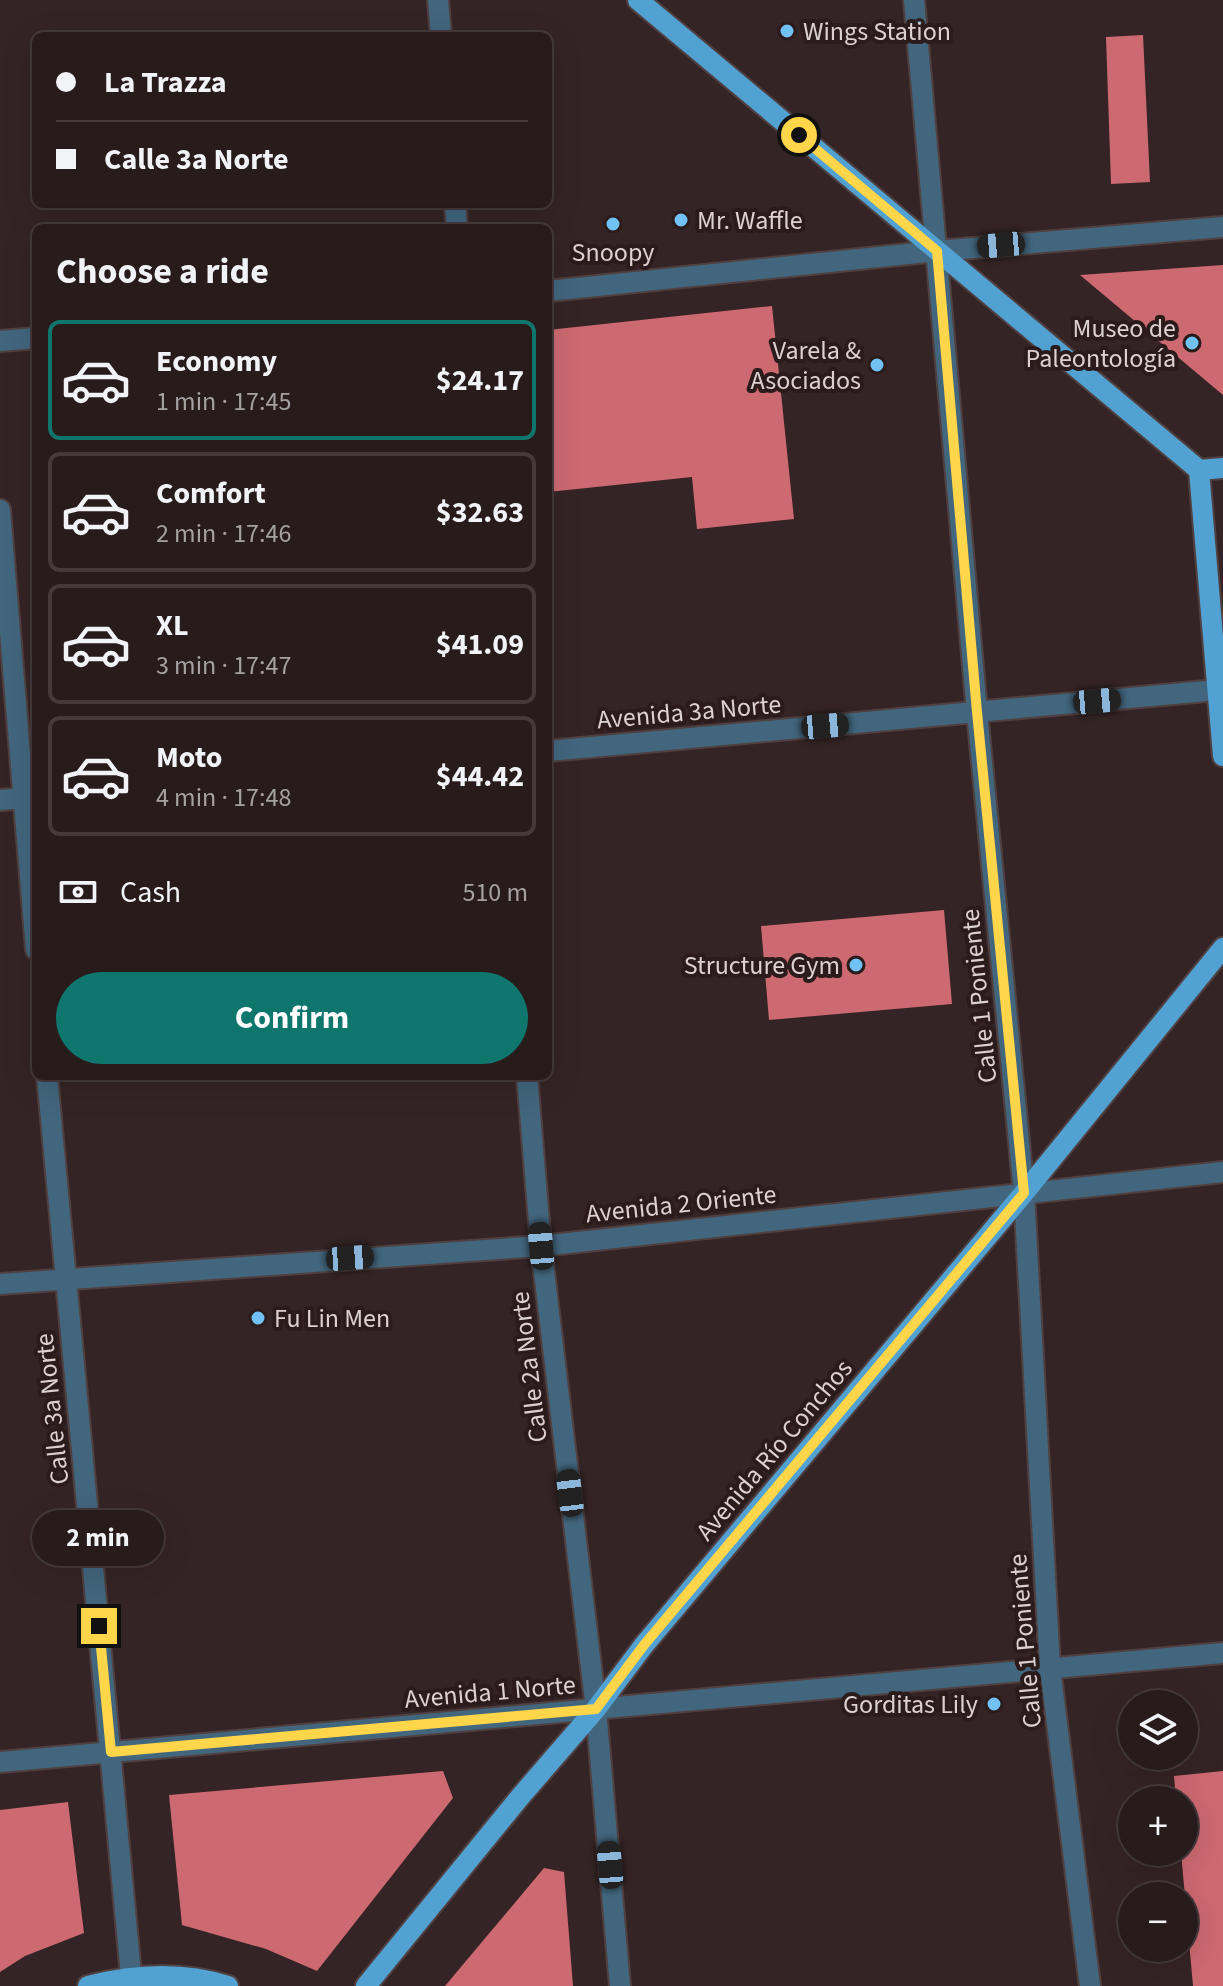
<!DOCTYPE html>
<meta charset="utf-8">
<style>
body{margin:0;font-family:"Source Sans 3",sans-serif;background:#302425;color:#f1f3f6;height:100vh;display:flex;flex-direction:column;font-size:30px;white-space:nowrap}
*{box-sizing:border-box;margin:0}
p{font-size:26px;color:#a5a1a3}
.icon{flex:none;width:44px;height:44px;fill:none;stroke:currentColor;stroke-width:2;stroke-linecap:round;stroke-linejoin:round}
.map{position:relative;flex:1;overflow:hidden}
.details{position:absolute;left:32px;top:224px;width:520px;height:856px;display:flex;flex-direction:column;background:#281b1c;border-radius:12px;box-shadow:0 8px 32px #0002,0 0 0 2px #44393b}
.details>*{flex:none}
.top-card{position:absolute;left:32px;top:32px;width:520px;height:176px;border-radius:12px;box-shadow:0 8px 32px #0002,0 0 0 2px #44393b;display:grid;align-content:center;height:176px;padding:0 24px;background:#281b1c}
.tools{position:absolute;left:1118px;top:1690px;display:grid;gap:16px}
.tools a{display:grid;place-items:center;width:80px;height:80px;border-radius:50%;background:#281b1c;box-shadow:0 8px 32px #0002,0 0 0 2px #44393b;font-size:40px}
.end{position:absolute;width:36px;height:36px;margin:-18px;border:10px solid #ffd54a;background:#111;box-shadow:0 0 0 4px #111}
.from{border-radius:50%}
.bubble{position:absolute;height:56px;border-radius:28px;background:#281b1c;box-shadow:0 8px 32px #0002,0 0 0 2px #44393b;font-size:26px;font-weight:700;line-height:56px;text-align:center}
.car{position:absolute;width:24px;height:48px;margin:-24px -12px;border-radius:10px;box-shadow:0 0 6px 2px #0007;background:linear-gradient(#222 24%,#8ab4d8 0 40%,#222 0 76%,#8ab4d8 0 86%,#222 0)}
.top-card b{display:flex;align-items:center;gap:28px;height:76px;font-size:30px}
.top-card b+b{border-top:2px solid #44393b}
.top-card i{width:20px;height:20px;background:#f1f3f6}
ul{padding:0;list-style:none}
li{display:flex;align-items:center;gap:24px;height:120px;margin:0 16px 12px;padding:0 8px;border:4px solid #44393b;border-radius:12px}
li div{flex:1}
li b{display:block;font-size:30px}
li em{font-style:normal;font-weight:700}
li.active{border-color:#0f766e}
li>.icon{width:72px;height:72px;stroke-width:1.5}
h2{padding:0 24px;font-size:36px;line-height:96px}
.pay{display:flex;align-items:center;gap:20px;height:88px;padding:0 24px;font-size:30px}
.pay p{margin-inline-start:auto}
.cta{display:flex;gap:16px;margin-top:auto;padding:16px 24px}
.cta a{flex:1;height:92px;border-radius:48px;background:#0f766e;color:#fff;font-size:32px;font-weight:700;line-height:92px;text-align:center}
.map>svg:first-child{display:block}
.building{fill:#cd6971}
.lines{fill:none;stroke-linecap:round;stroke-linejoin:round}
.minor-casing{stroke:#504040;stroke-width:24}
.major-casing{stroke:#504040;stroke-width:24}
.minor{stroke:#42667e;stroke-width:20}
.major{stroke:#51a1d3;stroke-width:20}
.route{stroke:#ffd54a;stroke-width:10}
.poi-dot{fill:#71c1f5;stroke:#2b1b1b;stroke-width:3}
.labels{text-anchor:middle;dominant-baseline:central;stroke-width:8;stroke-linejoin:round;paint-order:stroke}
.poi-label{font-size:26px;fill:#dcd0d0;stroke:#2b1b1b;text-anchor:end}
.street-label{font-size:26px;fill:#dcd0d0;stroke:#2b1b1b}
</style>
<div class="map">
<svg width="1223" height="1986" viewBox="0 0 1223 1986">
<rect width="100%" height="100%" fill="#352425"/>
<path class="building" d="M1143 35 1150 182 1111 184 1106 37Z
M1223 265V395L1080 275Z
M772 306 794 519 697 529 692 477 548 492V330Z
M944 910 952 1004 769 1020 761 926Z
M443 1771 453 1798 317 1971 266 1949 182 1925 169 1795Z
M1223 1771V1986H1193L1181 1852H1184V1800H1176L1174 1776Z
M68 1802 84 1933 25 1956 0 1972V1810Z
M544 1868 564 1872 573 1986H445Z"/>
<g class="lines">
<g class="minor-casing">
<path id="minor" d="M438 0 441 36
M914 0 977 712 1024 1193 1050 1668 1090 1986
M455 204 457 228
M548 291 937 251 1223 227
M0 341 36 338
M0 510 36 949
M548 751 1217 690
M0 800 36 797
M47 1076 131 1975
M527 1076 541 1246 596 1709 620 1986
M0 1284 541 1246 1223 1172
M0 1762 1223 1653"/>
</g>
<g class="major-casing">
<path id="major" d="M638 0 1199 470
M1199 470 1223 756
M1199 470 1223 468
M88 1986C135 1974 181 1971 228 1986
M366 1986 520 1797 596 1709 644 1645 1024 1193 1223 948"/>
</g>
<use href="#minor" class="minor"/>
<use href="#major" class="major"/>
</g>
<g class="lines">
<path class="route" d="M99 1626 111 1752 596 1709 644 1645 1024 1193 977 712 937 251 799 135"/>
</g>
<g class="poi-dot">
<circle cx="787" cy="31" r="8"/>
<circle cx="681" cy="220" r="8"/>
<circle cx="613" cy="224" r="8"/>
<circle cx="1192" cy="343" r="8"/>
<circle cx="877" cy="365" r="8"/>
<circle cx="856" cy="965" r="8"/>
<circle cx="258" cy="1318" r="8"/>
<circle cx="994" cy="1704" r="8"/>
</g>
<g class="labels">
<g class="poi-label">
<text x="803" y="31" text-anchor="start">Wings Station</text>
<text x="697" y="220" text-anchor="start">Mr. Waffle</text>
<text x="613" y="252" text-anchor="middle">Snoopy</text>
<text x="1176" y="328">Museo de<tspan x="1176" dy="30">Paleontología</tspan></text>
<text x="861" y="350">Varela &amp;<tspan x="861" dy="30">Asociados</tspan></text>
<text x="840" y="965">Structure Gym</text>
<text x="274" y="1318" text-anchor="start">Fu Lin Men</text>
<text x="978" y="1704">Gorditas Lily</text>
</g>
<g class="street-label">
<text transform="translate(689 712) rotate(-5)">Avenida 3a Norte</text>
<text transform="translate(979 996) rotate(-96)">Calle 1 Poniente</text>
<text transform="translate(681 1204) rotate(-6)">Avenida 2 Oriente</text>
<text transform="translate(529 1367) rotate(-97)">Calle 2a Norte</text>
<text transform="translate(52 1409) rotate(-96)">Calle 3a Norte</text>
<text transform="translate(774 1450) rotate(-50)">Avenida Río Conchos</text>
<text transform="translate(1025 1641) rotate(-95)">Calle 1 Poniente</text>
<text transform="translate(490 1692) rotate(-5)">Avenida 1 Norte</text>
</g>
</g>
</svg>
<div class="tools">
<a><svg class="icon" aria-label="layers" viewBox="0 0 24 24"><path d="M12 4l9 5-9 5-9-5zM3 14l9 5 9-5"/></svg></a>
<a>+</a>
<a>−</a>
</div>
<i class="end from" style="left:799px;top:135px"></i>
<i class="end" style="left:99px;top:1626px"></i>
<div class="bubble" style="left:32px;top:1510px;width:132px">2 min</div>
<i class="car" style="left:1001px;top:245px;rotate:265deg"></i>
<i class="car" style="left:1097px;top:701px;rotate:85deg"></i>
<i class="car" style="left:825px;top:726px;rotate:85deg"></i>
<i class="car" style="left:541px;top:1246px;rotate:355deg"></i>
<i class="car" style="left:350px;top:1258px;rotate:86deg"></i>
<i class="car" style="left:570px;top:1493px;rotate:353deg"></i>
<i class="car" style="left:610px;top:1865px;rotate:355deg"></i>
<div class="top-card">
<b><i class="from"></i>La Trazza</b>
<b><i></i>Calle 3a Norte</b>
</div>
<section class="details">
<h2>Choose a ride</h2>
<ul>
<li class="active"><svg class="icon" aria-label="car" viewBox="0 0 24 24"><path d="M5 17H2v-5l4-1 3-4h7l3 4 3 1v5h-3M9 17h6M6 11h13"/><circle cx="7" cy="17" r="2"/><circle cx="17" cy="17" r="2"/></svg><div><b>Economy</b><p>1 min · 17:45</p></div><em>$24.17</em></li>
<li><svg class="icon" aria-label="car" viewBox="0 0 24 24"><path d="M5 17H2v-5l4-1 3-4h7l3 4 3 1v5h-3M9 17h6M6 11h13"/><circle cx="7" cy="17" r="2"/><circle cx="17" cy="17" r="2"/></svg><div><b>Comfort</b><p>2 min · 17:46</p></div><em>$32.63</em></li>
<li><svg class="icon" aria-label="car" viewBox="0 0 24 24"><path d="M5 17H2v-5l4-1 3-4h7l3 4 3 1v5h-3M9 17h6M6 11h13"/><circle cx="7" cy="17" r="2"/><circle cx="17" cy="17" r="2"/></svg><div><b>XL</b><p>3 min · 17:47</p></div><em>$41.09</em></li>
<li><svg class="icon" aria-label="car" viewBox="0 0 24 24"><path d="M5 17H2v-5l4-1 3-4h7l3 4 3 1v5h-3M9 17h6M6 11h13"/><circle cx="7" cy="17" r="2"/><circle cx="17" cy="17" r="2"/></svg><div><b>Moto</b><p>4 min · 17:48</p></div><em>$44.42</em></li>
</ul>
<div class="pay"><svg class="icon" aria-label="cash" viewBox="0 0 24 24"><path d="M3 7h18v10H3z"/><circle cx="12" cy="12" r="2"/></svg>Cash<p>510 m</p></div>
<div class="cta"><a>Confirm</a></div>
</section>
</div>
